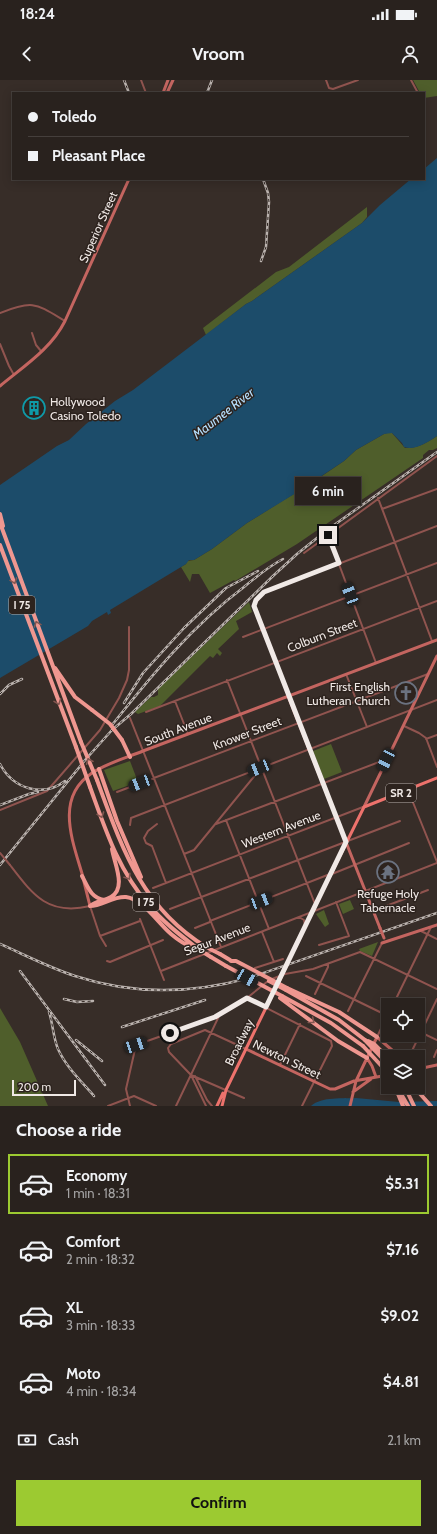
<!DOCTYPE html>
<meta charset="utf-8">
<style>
body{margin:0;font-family:Cabin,sans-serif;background:#312a27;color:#f1f3f6;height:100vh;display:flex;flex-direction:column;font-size:15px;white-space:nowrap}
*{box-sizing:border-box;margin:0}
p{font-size:13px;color:#a5a4a4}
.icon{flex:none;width:22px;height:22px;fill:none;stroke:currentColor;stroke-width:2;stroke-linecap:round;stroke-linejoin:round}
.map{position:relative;height:1026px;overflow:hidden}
.details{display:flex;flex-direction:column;background:#29221e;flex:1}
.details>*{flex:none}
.banner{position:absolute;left:12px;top:12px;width:413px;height:88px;border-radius:0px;box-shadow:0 2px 10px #0003,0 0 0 1px #453f3c;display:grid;align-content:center;height:88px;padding:0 16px;background:#29221e}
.buttons{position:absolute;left:381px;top:918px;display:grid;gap:8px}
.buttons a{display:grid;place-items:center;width:44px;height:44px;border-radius:0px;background:#29221e;box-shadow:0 2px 10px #0003,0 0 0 1px #453f3c;font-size:20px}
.scale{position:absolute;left:12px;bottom:10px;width:64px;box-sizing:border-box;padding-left:4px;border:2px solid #f0e9e6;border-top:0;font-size:11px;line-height:14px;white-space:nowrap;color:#f0e9e6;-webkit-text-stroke:3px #2d231e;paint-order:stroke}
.end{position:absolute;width:18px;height:18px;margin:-9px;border:5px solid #f0e9e6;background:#111;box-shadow:0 0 0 2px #111}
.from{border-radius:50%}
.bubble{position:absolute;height:28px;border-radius:0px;background:#29221e;box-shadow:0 2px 10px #0003,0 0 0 1px #453f3c;font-size:13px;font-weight:700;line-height:28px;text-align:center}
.car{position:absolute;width:12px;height:24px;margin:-12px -6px;border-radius:5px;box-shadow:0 0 3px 1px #0007;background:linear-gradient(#222 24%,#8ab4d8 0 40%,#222 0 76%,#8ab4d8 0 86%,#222 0)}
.banner b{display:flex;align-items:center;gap:14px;height:38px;font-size:15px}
.banner b+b{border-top:1px solid #453f3c}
.banner i{width:10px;height:10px;background:#f1f3f6}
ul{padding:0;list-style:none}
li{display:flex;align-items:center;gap:12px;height:60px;margin:0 8px 6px;padding:0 8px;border:2px solid transparent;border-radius:0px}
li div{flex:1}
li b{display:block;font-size:15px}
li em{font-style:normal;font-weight:700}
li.current{border-color:#9cca31}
li>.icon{width:36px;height:36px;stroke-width:1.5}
h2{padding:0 16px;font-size:18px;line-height:48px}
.pay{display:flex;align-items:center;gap:10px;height:44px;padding:0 16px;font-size:15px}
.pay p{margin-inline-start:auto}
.action{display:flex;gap:8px;margin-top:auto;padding:8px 16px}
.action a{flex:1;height:46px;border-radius:0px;background:#9cca31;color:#111;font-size:16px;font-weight:700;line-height:46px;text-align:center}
.status{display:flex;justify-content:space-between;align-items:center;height:28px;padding:0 20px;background:#29221e;direction:ltr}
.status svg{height:11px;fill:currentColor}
header{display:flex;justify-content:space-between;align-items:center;height:52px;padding:0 16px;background:#29221e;font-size:18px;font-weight:700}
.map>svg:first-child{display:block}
.green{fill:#4f5e2b}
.water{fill:#1c4c6a}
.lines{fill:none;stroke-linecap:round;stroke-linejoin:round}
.street{stroke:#90544f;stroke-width:2}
.secondary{stroke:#c46560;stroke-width:3}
.primary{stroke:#ed726c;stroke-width:3}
.highway{stroke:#ef9790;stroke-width:4}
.rail-casing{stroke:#bbb3af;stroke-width:2.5}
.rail{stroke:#2d231e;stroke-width:1;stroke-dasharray:3;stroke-linecap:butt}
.street-bridge{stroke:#90544f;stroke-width:2}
.secondary-bridge{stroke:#c46560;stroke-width:3}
.primary-bridge{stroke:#ed726c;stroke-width:3}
.highway-bridge{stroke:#ef9790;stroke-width:4}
.oneway{stroke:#845751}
.route{stroke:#f0e9e6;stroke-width:5}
.labels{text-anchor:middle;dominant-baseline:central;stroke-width:3;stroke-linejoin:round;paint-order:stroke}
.shield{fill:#2d231e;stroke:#b6aeaa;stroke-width:1}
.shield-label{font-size:11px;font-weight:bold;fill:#f0e9e6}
.street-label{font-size:12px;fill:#f0e9e6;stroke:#2d231e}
.poi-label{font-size:12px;fill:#f0e9e6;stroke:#2d231e;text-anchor:start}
.water-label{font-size:13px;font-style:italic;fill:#b5dffd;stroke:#2d231e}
</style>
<div class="status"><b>18:24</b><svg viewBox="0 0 49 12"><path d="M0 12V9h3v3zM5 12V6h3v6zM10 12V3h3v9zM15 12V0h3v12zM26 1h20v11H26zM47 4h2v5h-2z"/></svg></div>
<header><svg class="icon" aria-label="back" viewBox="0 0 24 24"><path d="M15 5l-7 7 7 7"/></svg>Vroom<svg class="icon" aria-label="person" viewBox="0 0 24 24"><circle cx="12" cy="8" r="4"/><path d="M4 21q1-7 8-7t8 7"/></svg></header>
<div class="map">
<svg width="437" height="1026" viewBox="0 0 437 1026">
<rect width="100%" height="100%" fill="#372d28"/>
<path class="green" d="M413 0H437V16L424 18V13L419 11Z
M367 127V137L362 143 252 221 246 224 206 255 203 248 276 192 289 187Z
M390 352 392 353 405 368C417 369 428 362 437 356V368L433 370H429L423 375V378L297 464 235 501 234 500 210 513 199 494H192L190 502 181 487 186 484 187 481 194 480 212 469 247 443 316 400 344 381 356 370 384 354Z
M249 522 252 532 236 541 239 549 218 569 222 573 220 576 217 573 213 578 210 576 160 626 138 634 135 632 151 617H154L158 615V609Z
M331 664 342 692 324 699 313 671Z
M130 681 138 702 113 711 104 690Z
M350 820 354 829 343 834 339 824Z
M324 830 329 844 325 847 316 834Z
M378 862 372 876 360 871 359 869Z
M0 928 20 962 48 1026H0Z"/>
<path class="water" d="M437 78V356C428 362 415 371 404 367L402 363 392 353 384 354 356 370 344 381 296 413 247 443 212 469 194 480H189L186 484 110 530 111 533 108 535 107 532 92 541 88 546 0 598V405L57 366 69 360 86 344 115 321 133 310 246 224 252 221 362 143 380 125 411 99H424V89Z
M356 1018 399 1022 437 1021V1026H311C322 1016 343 1019 356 1018Z"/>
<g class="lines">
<path class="street" d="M141 0 146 13
M326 0 329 8 333 9 358 0
M411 0 418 13
M0 233C33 220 35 223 65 241
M32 253 36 265 41 271
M0 264 9 286 14 295
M378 418 432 561
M382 429 437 409
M328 455 376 583
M304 473 437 376
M243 557 437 483
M346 594 367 647
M227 600 315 824
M288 616 254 526 263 513 437 446
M175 621 188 654
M146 632 437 521
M130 638 221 867
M404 646 419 653 426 658 437 687
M426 659 437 655
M408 710 437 782
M117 712 428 594
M0 730 47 711 100 650 119 618 127 600 129 590V547
M226 740 269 849
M157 744 148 751 144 758 146 763 152 766 166 803
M216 744 387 679
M130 745 131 738 437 620
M184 774 194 770 261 688
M10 785C33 815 48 836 90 826L100 856 106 866
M332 794 409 763
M153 808 363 727
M170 829 400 741
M373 831 428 810
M299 837 304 840 305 846
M140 839 164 900
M210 841 330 794
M195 848 210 842
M421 851 437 859
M262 852 274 882
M100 856 140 841
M319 865 349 856 336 822
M107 881 110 882 163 860
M255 888 283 879
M161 891 437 783
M306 896 388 936
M272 899 285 894 313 889 360 872 437 909
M315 914 328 887V884
M247 918 331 961 332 966 302 1026
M393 925 431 847
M348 931 382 863
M418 951 437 960
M377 957 387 936
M409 977 437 919
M434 977 437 970
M279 985 281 983 300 944
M191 995 206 1026
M195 996 207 1020 212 1026
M244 1018 191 995 169 972 168 968 171 964 205 950 246 969
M108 1026 134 1016 156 1026
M130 1026 126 1009 136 965 215 937 247 918 268 901
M176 1026 220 934"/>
<path class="secondary" d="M163 13 168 0
M167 13 173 0
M0 306C24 286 51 269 65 241L129 99
M288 616 380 848
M364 727 437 576
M83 797C73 762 54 718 92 693 107 683 126 678 143 671L437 560
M84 802 90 826
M382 863 437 845
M246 969 330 1009H335L354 1001 388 995
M367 978 372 986 376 997
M418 989 437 985
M353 1012 371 999
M350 1026 356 1001 377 957 400 977"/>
<path class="primary" d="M291 875 364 727 437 698
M217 1026 223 1013
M222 1026 226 1010 278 903"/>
<path class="highway" d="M0 434 3 446
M0 443 81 662
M0 465 76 667
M55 588 75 617 92 630
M122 660 130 677
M99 689 117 741 141 797
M97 700C122 768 141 827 206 867
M90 707C105 748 118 790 148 824 162 841 180 855 198 869
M82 796C88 807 91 818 104 820
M90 826C102 826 113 816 126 817 143 819 158 843 171 854 178 860 185 865 194 868
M90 826C96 821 104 821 111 817 127 808 114 783 112 769
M220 874 230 880
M211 877 226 886
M287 908 339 932 377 957
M286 910 339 940 365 960
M282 916 331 943 363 966
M280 918 338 961 367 978
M397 1007 408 1026
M405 1007 414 1026
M414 1007 431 1026
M396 1009 403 1026"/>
<g class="rail-casing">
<path id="rail" d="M124 0 129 13
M207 13 212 0
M261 181 266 167 269 122 268 113 263 99
M0 614 9 605 22 599
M124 623 143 593 184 548 226 508 258 491
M112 645C152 595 192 546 244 507 256 497 269 486 283 479
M0 684C13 709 43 718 65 701
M0 725 29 714 38 712
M0 785 86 679 112 650 131 634 273 496 297 474 327 450 437 372
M0 864C25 875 50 888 75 896 133 915 191 914 249 898L437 833
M20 891 105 1005
M64 919 77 922 93 921
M49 932C53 944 53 957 58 969 66 987 82 1002 94 1016
M122 947 205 920
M76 960 102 981"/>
</g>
<use href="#rail" class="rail"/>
<path class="street-bridge" d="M0 773 10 785"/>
<path class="secondary-bridge" d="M380 848 384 858"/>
<path class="primary-bridge" d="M279 902 291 875"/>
<path class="highway-bridge" d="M92 630 110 644 122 660
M81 662 97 700
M76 667 90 707
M206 867 220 874
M198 869 211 877
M231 881H236L287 908
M226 886 282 916
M269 901 286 910
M365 960 388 984
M368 961 374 964 388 978
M363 966 388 993"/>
</g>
<defs><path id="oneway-chevron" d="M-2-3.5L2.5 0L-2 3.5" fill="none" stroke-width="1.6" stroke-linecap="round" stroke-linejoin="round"/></defs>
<g class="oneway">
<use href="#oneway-chevron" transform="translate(14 501) rotate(70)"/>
<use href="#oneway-chevron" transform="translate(37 544) rotate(-110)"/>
<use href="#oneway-chevron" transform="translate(58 622) rotate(70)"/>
<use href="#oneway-chevron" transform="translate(89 681) rotate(-113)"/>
<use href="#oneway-chevron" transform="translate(101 735) rotate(70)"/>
<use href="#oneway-chevron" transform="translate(128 797) rotate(57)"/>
<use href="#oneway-chevron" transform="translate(312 941) rotate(39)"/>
</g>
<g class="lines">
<path class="route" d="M170 953 215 937 247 918 266 927 346 762 254 526 256 520 264 512 339 483 328 455"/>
</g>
<defs>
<g id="building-ring" transform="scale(1.15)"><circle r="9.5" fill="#2d231e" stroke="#0f9aa8" stroke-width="1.5"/><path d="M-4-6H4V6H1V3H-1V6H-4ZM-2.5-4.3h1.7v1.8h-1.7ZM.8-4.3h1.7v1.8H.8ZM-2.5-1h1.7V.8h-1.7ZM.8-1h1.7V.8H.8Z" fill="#0f9aa8"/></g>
<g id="church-ring" transform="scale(1.15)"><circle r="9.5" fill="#2d231e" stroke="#6b7280" stroke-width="1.5"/><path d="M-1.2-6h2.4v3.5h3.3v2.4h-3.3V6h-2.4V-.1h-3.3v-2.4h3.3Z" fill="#6b7280"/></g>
<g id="temple-ring" transform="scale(1.15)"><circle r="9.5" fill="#2d231e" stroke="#6b7280" stroke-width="1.5"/><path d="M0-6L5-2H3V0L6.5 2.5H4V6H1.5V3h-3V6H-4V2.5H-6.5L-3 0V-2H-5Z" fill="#6b7280"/></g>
</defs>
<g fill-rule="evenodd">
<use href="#building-ring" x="34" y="328"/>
<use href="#church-ring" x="406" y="613"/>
<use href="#temple-ring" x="388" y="792"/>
</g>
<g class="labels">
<g class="shield">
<rect x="9" y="516" width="26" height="18" rx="3"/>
<rect x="386" y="704" width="30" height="18" rx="3"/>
<rect x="133" y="813" width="26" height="18" rx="3"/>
</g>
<g class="shield-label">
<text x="22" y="525">I 75</text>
<text x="401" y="713">SR 2</text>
<text x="146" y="822">I 75</text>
</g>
<g class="street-label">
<text transform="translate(98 147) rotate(-66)">Superior Street</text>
<text transform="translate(322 555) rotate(-21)">Colburn Street</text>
<text transform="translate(178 649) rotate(-21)">South Avenue</text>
<text transform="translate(247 653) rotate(-21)">Knower Street</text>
<text transform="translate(281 749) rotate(-21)">Western Avenue</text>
<text transform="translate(217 859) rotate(-21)">Segur Avenue</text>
<text transform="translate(239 962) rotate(-64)">Broadway</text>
<text transform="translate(287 979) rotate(26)">Newton Street</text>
</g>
<g class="poi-label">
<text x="50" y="321">Hollywood<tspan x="50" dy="14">Casino Toledo</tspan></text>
<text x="390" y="606" text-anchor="end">First English<tspan x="390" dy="14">Lutheran Church</tspan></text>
<text x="388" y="813" text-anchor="middle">Refuge Holy<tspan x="388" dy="14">Tabernacle</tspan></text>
</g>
<g class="water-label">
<text transform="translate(223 333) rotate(-38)">Maumee River</text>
</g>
</g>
</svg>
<div class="buttons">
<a><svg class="icon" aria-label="locate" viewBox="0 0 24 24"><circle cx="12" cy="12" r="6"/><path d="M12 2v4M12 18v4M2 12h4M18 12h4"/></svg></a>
<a><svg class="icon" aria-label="layers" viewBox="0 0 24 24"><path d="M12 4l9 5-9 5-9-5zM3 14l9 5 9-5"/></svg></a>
</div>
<div class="scale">200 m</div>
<i class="end from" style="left:170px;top:953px"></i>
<i class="end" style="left:328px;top:455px"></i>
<div class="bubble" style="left:295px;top:397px;width:66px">6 min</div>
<i class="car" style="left:350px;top:514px;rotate:339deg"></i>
<i class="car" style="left:386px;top:680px;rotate:206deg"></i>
<i class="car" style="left:259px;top:688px;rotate:248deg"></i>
<i class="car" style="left:140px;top:703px;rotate:249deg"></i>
<i class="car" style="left:261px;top:821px;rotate:69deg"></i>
<i class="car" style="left:247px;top:898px;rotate:120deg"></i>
<i class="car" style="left:136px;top:965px;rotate:71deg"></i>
<div class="banner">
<b><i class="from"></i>Toledo</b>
<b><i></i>Pleasant Place</b>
</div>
</div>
<section class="details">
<h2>Choose a ride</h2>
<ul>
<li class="current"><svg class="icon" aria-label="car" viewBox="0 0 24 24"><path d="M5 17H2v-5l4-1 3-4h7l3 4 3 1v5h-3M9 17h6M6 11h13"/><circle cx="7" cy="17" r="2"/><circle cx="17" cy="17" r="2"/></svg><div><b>Economy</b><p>1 min · 18:31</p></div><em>$5.31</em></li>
<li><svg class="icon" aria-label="car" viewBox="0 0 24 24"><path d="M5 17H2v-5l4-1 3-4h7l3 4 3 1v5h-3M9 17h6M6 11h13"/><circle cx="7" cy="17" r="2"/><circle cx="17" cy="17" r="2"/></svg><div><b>Comfort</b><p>2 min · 18:32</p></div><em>$7.16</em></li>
<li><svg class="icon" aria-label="car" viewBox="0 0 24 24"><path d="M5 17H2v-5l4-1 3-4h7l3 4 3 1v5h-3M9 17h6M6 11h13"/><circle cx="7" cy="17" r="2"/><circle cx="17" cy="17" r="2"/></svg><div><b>XL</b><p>3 min · 18:33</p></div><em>$9.02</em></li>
<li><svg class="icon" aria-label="car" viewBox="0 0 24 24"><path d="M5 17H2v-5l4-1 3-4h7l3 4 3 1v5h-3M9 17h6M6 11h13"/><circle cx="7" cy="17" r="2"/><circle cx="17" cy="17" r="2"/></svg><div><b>Moto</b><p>4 min · 18:34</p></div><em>$4.81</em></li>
</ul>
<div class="pay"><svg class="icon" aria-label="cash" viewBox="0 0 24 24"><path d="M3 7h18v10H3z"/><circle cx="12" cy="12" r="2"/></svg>Cash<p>2.1 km</p></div>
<div class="action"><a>Confirm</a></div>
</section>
